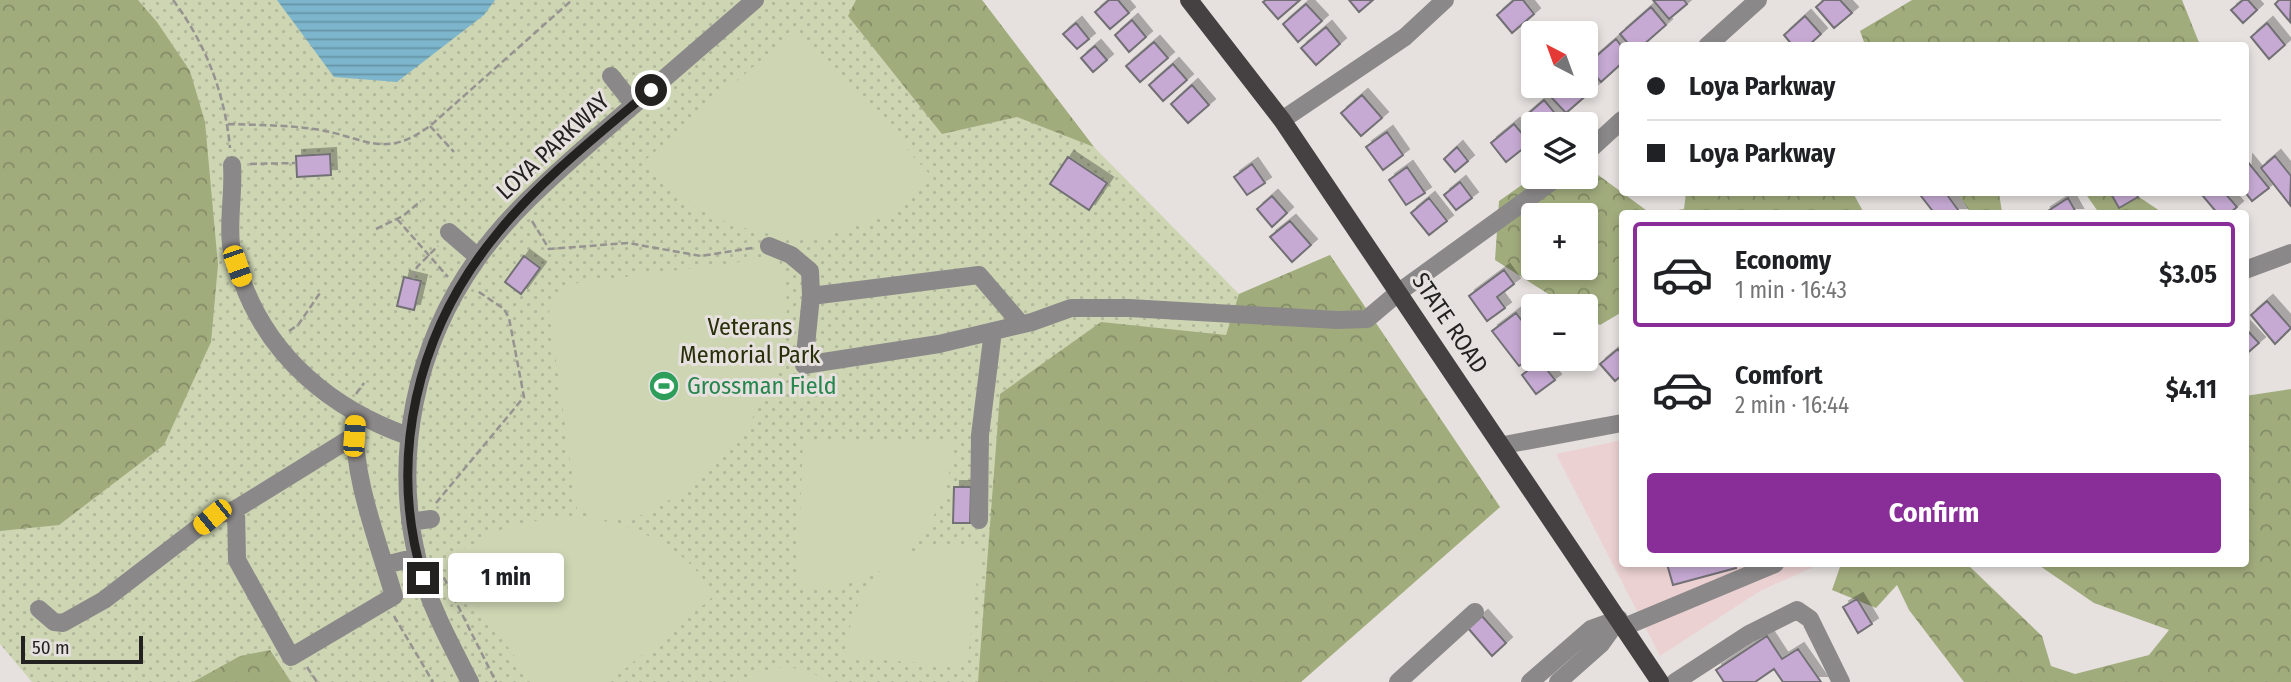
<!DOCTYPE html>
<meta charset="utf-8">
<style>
body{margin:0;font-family:"Fira Sans Condensed",sans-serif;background:#f2f2f2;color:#202124;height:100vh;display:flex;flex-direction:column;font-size:26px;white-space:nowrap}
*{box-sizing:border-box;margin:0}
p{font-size:23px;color:#757577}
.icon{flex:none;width:38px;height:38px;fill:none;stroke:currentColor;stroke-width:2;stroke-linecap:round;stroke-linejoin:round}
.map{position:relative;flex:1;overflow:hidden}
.side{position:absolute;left:1619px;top:210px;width:630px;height:357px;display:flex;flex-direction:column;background:#fff;border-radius:7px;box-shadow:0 4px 10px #0003}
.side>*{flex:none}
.guide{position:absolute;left:1619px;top:42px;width:630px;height:154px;border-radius:7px;box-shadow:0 4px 10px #0003;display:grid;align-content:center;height:154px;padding:0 28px;background:#fff}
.needle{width:46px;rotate:319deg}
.buttons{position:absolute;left:1521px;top:21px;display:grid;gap:14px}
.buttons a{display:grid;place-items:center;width:77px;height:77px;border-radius:7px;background:#fff;box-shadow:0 4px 10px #0003;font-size:35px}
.scale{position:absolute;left:21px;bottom:18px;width:122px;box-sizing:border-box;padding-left:7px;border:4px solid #242221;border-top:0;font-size:19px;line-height:24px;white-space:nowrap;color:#242221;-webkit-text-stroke:5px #e6e1df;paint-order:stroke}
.end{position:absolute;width:32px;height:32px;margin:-16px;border:9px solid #242221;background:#fff;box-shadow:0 0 0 4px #fff}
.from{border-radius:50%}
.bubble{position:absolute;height:49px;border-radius:7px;background:#fff;box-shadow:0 4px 10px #0003;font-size:23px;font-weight:700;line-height:49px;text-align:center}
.car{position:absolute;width:21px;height:42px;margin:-21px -10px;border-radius:9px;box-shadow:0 0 5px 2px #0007;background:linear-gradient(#f5c518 24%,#345 0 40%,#f5c518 0 76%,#345 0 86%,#f5c518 0)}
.guide b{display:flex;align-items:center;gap:24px;height:66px;font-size:26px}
.guide b+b{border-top:2px solid #e0e0e0}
.guide i{width:18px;height:18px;background:#202124}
ul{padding:12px 0 0;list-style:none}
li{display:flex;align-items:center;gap:21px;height:105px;margin:0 14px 10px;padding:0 14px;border:4px solid transparent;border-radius:7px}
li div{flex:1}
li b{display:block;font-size:26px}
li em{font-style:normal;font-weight:700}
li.on{border-color:#892e99}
li>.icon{width:63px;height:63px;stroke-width:1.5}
.action{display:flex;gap:14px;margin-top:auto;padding:14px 28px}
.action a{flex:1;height:80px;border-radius:7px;background:#892e99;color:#fff;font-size:28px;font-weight:700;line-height:80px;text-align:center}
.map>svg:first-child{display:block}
.commercial{fill:#ecd1d2}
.grass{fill:url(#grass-dots)}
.forest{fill:url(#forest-crowns);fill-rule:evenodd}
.pitch{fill:#cdd5b3}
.water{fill:url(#water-rules)}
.building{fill:#c6aad4;stroke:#727074;stroke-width:2;filter:url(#shadow)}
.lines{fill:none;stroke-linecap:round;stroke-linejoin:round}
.path{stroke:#979391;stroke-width:2.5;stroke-dasharray:7 3.5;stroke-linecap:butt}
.minor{stroke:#8b8889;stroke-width:18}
.major{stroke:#454041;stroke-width:18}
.route{stroke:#242221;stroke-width:9}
.labels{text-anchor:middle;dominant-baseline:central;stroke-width:6;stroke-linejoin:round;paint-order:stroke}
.street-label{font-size:24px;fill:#242221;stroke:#e6e1df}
.park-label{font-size:24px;fill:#282f09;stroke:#e6e1df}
.leisure-label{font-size:24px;fill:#27864d;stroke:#e6e1df;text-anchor:start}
</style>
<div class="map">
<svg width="2291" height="682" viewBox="0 0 2291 682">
<defs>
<pattern id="grass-dots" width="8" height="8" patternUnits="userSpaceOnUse" patternTransform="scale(1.75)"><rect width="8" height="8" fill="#cdd5b3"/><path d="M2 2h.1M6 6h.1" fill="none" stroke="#b0b79a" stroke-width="1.8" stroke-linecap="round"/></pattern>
<pattern id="forest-crowns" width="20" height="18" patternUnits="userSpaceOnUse" patternTransform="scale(1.75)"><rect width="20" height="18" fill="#a1ac7d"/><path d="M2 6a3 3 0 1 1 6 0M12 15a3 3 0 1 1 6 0" fill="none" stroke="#838c66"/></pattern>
<pattern id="water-rules" width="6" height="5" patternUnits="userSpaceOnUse" patternTransform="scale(1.75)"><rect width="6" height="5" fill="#7db6cc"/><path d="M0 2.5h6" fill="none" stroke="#6694a5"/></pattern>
<filter id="shadow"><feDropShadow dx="6" dy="-6" stdDeviation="0" flood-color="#0004"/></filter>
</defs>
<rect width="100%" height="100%" fill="#e6e1df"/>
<path class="commercial" d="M1622 440V564H1820L1760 591 1660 656 1556 454Z"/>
<path class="grass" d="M0 0H982L1094 147 1239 294 1330 255 1500 507 1301 682H32L0 644Z"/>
<path class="forest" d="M0 0H138L157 22 190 71 205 122 218 265 211 342 164 445 59 525 0 531Z
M856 0H982L1094 147 1017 117 942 134 848 16Z
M1912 0H2182L2200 45H1865L1860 31Z
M1586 166 1650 213 1622 214V312L1600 325 1586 317V306H1567L1495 260 1499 201 1533 177H1586ZM1533 215H1586V268H1533Z
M1686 193H1853L1864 213H1659L1684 209Z
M1958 193H1999L2002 212H1970Z
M2085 193H2133L2160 211 2215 213H2099Z
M1330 255 1500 507 1301 682H978L1000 394 1101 322 1226 335 1239 294Z
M2291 389V682H1964L1909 610 1897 585 1876 608 1832 590 1841 564H1967L2042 636 2051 666 2075 674 2149 655 2169 630 2094 603 2037 564H2245V396Z
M270 650 291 682H193L240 656Z"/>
<path class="pitch" d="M797 29 934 179 884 217 820 238 779 236 732 225 690 205 644 161Z
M778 257C810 347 751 446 677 495 661 506 638 520 618 520 606 520 589 513 577 509L549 312 554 294 571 284Z
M954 439C947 533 893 590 797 590L803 440Z
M569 516C625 520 687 543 714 596L609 682H533L445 559 510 525Z
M943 544H981L967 667 846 657C846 615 871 568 912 552 921 548 933 546 943 544Z
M783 667 802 669 833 682H737L756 672Z"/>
<path class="water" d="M277 0H495L484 15 397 82 334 77Z"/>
<path class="building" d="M1109 0H1118L1129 13 1110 29 1095 12Z
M1266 0H1300L1278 19 1263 2Z
M1349 0H1373L1359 12Z
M1514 0H1523L1534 14 1512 33 1497 15Z
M1653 0H1684L1687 4 1669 19Z
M1824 0H1840L1852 13 1834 28 1816 7Z
M2243 0H2248L2257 10 2243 23 2231 10Z
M2279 0H2291L2290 22 2275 4Z
M1306 4 1322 21 1298 42 1283 24Z
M1651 7 1666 25 1642 46H1630L1620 34Z
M1805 16 1821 34 1808 46H1793L1784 35Z
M1132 20 1146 37 1129 52 1115 35Z
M1076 23 1089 39 1077 49 1063 34Z
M2267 23 2285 45 2269 59 2251 37Z
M1326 27 1340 44 1316 65 1301 48Z
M1616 39 1622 47V63L1601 82 1586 65Z
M1154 42 1168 58 1140 82 1126 66Z
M1095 46 1107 60 1093 72 1081 58Z
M1173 64 1187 80 1163 101 1149 85Z
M1586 75 1596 87 1566 113 1550 96 1562 86H1586Z
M1192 85 1209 105 1188 123 1171 104Z
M1362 95 1382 118 1361 136 1341 113Z
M1544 100 1559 118 1551 124H1533V132L1522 119Z
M1514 124 1530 143 1506 162 1491 143Z
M1387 132 1403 155 1383 170 1366 147Z
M1457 147 1468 161 1455 172 1444 159Z
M330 154 331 175 297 177 296 156Z
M2275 156 2291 176 2290 205 2261 168Z
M1068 157 1107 183 1089 210 1050 184Z
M2247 161 2269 188 2252 201 2245 192Z
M1252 164 1265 183 1247 195 1234 177Z
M1407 167 1425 193 1406 205 1389 180Z
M1460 182 1472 198 1456 210 1444 195Z
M1926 192H1945L1961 214H1935L1921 196Z
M2110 192H2135L2138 197 2119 208Z
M2204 192H2224L2237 207 2229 214H2218L2202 195Z
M1272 196 1287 213 1272 227 1257 209Z
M1429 198 1447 221 1429 235 1411 213Z
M2068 198 2077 214H2046L2045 213Z
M1290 221 1311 245 1292 262 1270 237Z
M524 256 540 268 521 294 505 282Z
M1504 270 1514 284 1497 297 1505 308 1487 321 1469 296Z
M404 277 421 281 414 310 397 306Z
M2267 301 2291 328 2275 344 2251 315Z
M1516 313 1533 335V356L1519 366 1492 331Z
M2245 328 2259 343 2245 355Z
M1618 349 1622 355V375L1615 381 1600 364Z
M1540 361 1555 380 1536 394 1522 375Z
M954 487H971L970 523H953Z
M1667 564H1735L1736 568 1673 585Z
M1857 599 1872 624 1858 633 1843 607Z
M1482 616 1506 643 1492 656 1468 628Z
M1767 636 1782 659 1798 649 1821 682H1783L1774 669 1755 682H1724L1716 670Z"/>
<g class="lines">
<path class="path" d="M173 0C206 44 225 94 230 148
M228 124C256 125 286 125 314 129 364 136 382 161 430 126L572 0
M430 126 454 152
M250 164 296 163
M397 219 448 277
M532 221 549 249 628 243 701 256 752 248
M376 229 403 216 421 201
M413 279 417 267 438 246
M289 331 298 325 320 293
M356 394 364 383
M436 503 524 397 509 318 504 309 476 290
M439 568 496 682
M394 616 433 682
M307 667 317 682"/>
<path class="minor" d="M1707 46 1758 0
M611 76 634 105
M1282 120 1405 37 1445 0
M1586 153 1622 120
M232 165C234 191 228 219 231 245 232 257 239 270 242 281 270 358 332 409 408 436
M449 232 478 257
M769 246 791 255 810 271 811 296
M2245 270 2291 253
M1021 324 979 275 811 296 804 365 939 344 1032 322 1071 308H1129L1337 320 1367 319 1399 292 1558 177
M354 436 236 509 237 560 291 657 394 596C377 538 351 475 355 414
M1504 445 1622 423
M979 520 980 435 993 331
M410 522 431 519
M385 565 417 557
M39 609 54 622 63 623 104 600 212 517 236 509
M1624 627 1775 564
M470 682C450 643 428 603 418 561 392 457 415 346 477 259 510 212 556 173 599 135 651 90 703 45 755 0
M1398 682 1475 612
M1530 682 1591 629 1619 619
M1558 682 1601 644 1619 619
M1675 682 1749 634 1797 610 1810 619 1841 682"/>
<path class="major" d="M1189 0 1282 120 1660 682"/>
</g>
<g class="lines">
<path class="route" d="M423 578C387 458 417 331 496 235 540 180 598 135 651 90"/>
</g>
<defs>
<g id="stadium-disc" transform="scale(1.575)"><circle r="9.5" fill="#2e9e5b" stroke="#e6e1df"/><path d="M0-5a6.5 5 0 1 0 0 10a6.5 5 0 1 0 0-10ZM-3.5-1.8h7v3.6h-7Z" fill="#fff"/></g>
</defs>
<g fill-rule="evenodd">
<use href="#stadium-disc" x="664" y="386"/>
</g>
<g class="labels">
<g class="street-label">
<text transform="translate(553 146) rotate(-43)">LOYA PARKWAY</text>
<text transform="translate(1450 323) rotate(56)">STATE ROAD</text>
</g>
<g class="park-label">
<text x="750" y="327">Veterans<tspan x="750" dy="28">Memorial Park</tspan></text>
</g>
<g class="leisure-label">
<text x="687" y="386">Grossman Field</text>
</g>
</g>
</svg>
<div class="buttons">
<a><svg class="needle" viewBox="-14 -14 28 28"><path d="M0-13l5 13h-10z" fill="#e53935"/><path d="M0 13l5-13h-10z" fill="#757577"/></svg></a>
<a><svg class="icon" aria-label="layers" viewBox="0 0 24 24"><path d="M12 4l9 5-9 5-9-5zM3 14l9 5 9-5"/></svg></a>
<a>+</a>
<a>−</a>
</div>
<div class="scale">50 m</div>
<i class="end from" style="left:651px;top:90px"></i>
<i class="end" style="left:423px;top:578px"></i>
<div class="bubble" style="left:448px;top:553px;width:116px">1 min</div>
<i class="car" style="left:237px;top:266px;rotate:161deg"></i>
<i class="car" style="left:354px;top:436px;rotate:4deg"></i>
<i class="car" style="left:212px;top:517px;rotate:231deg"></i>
<div class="guide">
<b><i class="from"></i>Loya Parkway</b>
<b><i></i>Loya Parkway</b>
</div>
<section class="side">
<ul>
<li class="on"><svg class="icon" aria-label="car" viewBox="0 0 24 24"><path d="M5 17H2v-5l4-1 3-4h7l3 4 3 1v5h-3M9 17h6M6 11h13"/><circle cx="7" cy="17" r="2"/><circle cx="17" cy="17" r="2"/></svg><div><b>Economy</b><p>1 min · 16:43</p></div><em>$3.05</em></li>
<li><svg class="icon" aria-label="car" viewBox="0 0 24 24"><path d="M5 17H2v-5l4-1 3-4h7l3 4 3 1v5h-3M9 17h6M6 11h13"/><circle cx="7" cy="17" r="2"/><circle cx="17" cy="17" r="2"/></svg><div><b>Comfort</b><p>2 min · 16:44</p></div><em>$4.11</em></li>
</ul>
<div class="action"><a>Confirm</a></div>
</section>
</div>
